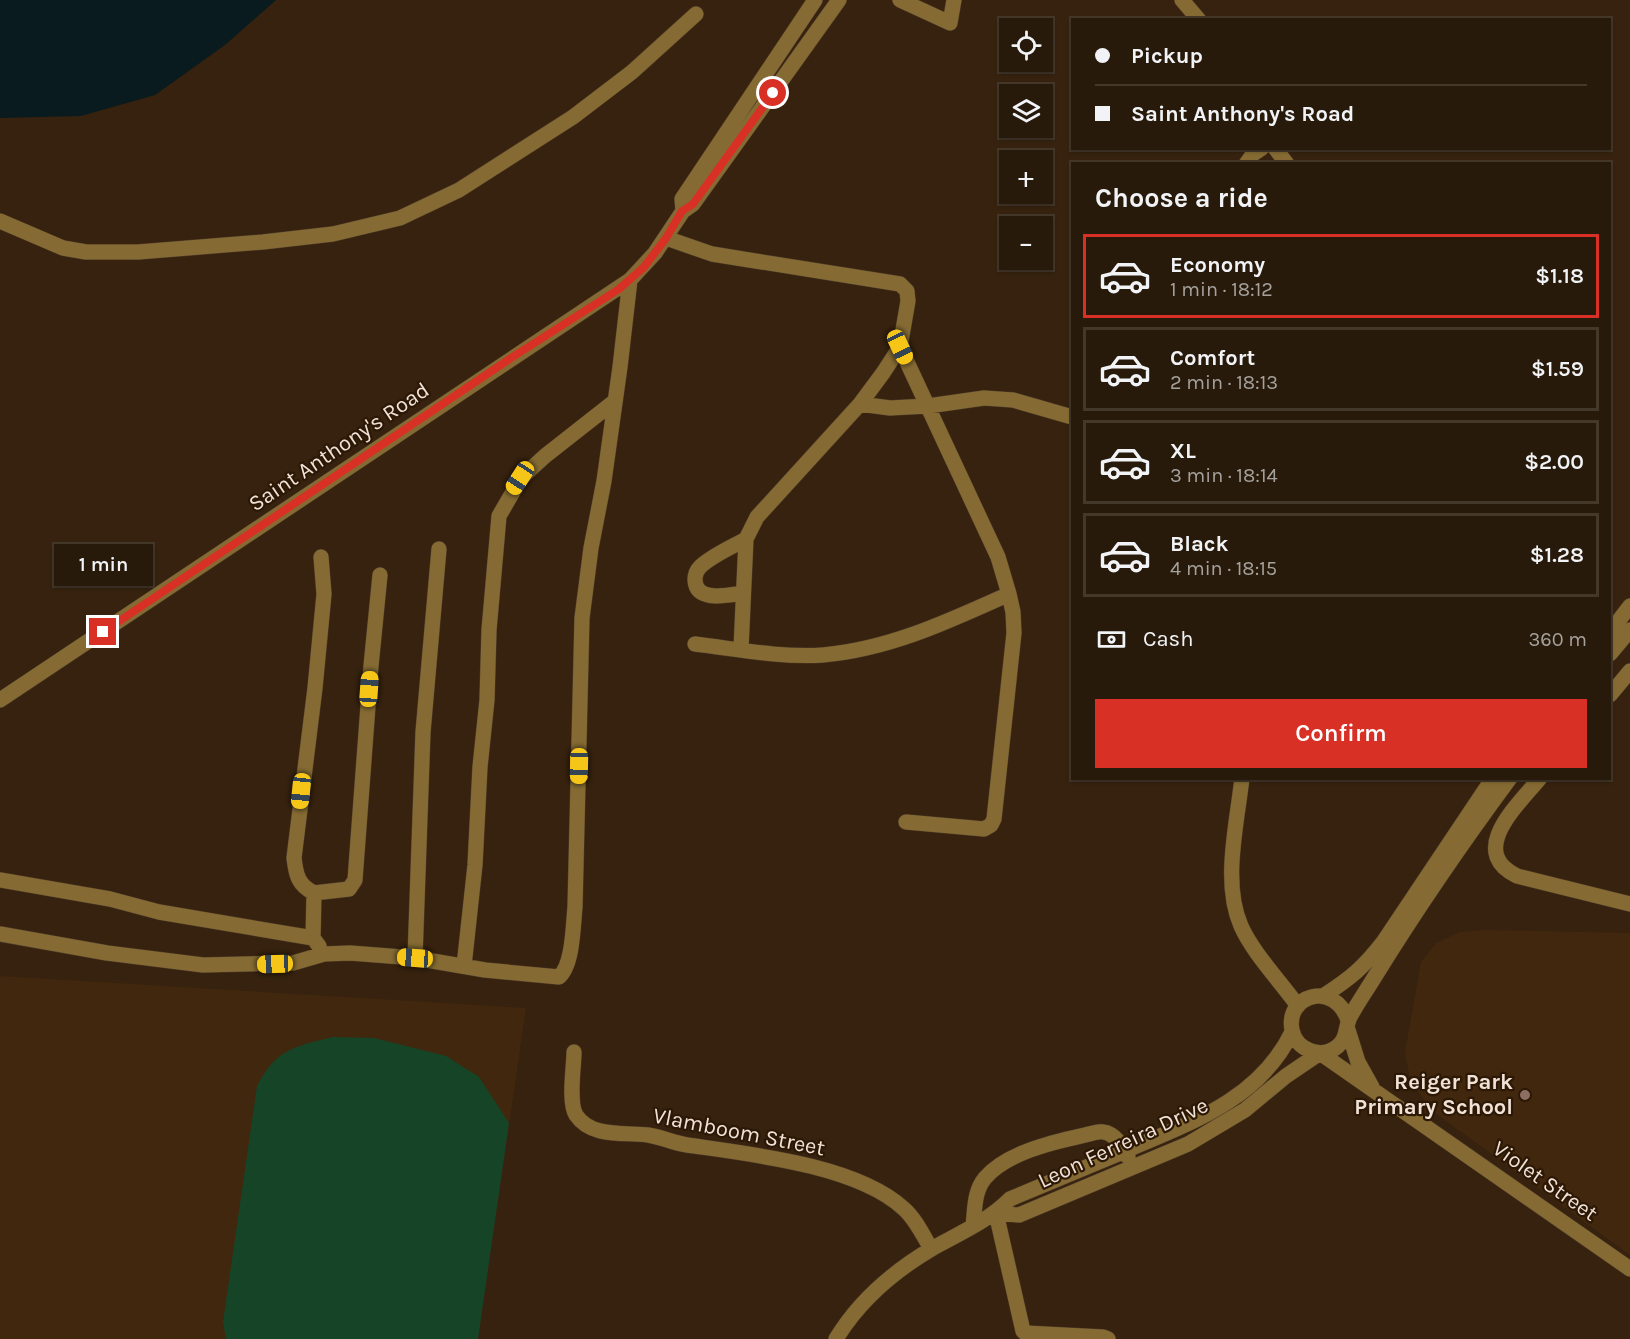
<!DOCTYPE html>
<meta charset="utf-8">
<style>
body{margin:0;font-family:Karla,sans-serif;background:#342718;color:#f1f3f6;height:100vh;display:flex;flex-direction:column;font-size:22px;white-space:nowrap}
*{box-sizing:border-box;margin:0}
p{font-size:20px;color:#a5a19c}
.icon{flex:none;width:33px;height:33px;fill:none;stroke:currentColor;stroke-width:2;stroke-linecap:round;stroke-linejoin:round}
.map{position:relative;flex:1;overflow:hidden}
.drawer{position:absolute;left:1071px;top:162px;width:540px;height:618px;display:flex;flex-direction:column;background:#281a0a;border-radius:0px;box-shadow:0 2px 4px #0004,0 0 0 2px #44382b}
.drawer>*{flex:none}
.guide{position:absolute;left:1071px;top:18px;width:540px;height:132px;border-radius:0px;box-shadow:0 2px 4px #0004,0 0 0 2px #44382b;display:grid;align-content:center;height:132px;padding:0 24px;background:#281a0a}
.controls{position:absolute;left:999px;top:18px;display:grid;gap:12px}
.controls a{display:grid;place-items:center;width:54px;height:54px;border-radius:0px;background:#281a0a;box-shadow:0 2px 4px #0004,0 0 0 2px #44382b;font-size:30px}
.end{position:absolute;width:27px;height:27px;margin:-14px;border:8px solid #d93025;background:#fff;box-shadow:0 0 0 3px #fff}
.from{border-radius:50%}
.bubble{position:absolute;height:42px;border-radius:0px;background:#281a0a;box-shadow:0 2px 4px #0004,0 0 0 2px #44382b;font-size:20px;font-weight:600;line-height:42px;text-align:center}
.car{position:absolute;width:18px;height:36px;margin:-18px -9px;border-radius:8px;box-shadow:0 0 4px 2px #0007;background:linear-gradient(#f5c518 24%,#345 0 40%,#f5c518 0 76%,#345 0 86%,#f5c518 0)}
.guide b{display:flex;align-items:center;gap:21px;height:57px;font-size:22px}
.guide b+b{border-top:2px solid #44382b}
.guide i{width:15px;height:15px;background:#f1f3f6}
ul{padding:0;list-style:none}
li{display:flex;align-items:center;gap:18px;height:84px;margin:0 12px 9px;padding:0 12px;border:3px solid #44382b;border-radius:0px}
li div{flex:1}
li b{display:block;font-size:22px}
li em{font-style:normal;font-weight:600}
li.current{border-color:#d93025}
li>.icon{width:54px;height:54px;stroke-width:1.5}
h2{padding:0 24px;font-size:27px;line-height:72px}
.pay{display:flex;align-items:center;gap:15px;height:66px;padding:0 24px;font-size:22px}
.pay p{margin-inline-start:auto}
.primary-button{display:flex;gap:12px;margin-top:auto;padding:12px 24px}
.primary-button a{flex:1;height:69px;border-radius:0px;background:#d93025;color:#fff;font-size:24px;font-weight:600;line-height:69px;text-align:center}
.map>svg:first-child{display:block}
.built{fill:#41270e}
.green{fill:#164427}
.water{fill:#091b1e}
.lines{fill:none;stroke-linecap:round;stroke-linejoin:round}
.minor-casing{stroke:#503d2a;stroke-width:16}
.minor{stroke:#856b33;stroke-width:15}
.route{stroke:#d93025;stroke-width:8}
.education-dot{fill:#8d6e63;stroke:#2c1805;stroke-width:2}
.labels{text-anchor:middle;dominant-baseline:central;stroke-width:4.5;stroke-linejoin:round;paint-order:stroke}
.street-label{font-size:22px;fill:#f0e2d7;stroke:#2c1805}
.poi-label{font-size:22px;font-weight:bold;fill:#f0e2d7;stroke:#2c1805;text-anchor:end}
</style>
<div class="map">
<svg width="1630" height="1339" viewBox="0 0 1630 1339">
<rect width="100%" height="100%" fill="#36220e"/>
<path class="built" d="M1485 930 1630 933V1255L1431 1110 1410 1079 1405 1052 1421 962 1436 943 1460 932Z
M0 976 526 1008 478 1339H0Z"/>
<path class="green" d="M333 1037 374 1038 446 1056 479 1077 509 1123 478 1339H226L223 1322 257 1086C276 1049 295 1046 333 1037Z"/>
<path class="water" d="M0 0H276L225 45 155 95 81 116 0 118Z"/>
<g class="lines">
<g class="minor-casing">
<path id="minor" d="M900 0 950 23 954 0
M1182 0 1199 20
M1275 148 1287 164
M1246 164 1253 154 1262 148
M683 211 682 199 815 0
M0 221 63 248 86 252H138L263 242 333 234 400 218 459 190 573 117 632 72 696 14
M666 238 712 254 900 284 907 291 908 301 900 347 883 373 860 404 757 517 746 539 741 649
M860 404 890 408 928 406 984 398 1013 400 1072 417
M743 593C728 595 696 603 695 580 695 575 697 570 700 567 711 556 732 547 746 539
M1610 632 1630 606
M695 644C737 649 781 658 823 655 890 649 949 621 1009 594L998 557 900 347
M1610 654 1630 630
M1610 695 1630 671
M0 700 630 280 655 253 683 211 693 204 839 0
M1242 778C1237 824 1222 883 1241 926 1253 953 1280 981 1298 1006
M1540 778C1519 804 1466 851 1517 876L1630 904
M906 822 984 829 991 825 994 819 1014 633 1013 612 1009 594
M0 880 110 899 159 912 313 938 319 946
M314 893C298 885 296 875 294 858L315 688 324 594 321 557
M0 934 107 953 203 965 293 963 324 954 350 953 415 958 485 970 559 977C573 965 573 926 575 907L582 618 591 548 604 481 620 367 630 280
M313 938 314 893 349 889 355 880 371 666 380 575
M415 958 423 732 439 549
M464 966 475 865 480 767 487 700 489 630 499 516 521 478 545 456 615 401
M1323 996C1351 978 1363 968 1384 941L1493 778
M1348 1020C1334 980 1285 995 1292 1030 1296 1050 1322 1060 1338 1046 1348 1037 1345 1027 1350 1017 1357 1004 1366 991 1374 978 1416 910 1462 843 1510 778
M1348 1030 1358 1062 1372 1087
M574 1052C574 1067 568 1102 576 1115 591 1138 624 1132 648 1135 661 1137 674 1143 687 1145 749 1154 856 1165 903 1208 915 1218 923 1235 931 1249
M996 1213 1019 1215 1188 1144 1245 1110 1286 1076 1320 1053 1630 1269
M996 1213 1023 1331 1025 1333 1103 1337 1108 1339
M973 1226C975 1209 974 1191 985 1178 1007 1152 1054 1142 1085 1135 1091 1134 1098 1131 1103 1132 1115 1133 1124 1148 1128 1157
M836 1339C859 1301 894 1271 933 1248 960 1233 988 1221 1010 1199 1049 1183 1087 1167 1125 1151 1190 1123 1259 1100 1292 1032"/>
</g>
<use href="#minor" class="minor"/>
</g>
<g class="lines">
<path class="route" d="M103 632 511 358 619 289 644 267 666 238 682 211 693 204 773 93"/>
</g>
<circle class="education-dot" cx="1525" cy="1095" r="6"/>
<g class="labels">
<g class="street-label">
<text transform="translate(339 447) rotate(-34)">Saint Anthony's Road</text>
<text transform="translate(739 1132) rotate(11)">Vlamboom Street</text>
<text transform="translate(1123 1143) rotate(-25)">Leon Ferreira Drive</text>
<text transform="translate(1545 1181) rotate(35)">Violet Street</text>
</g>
<g class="poi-label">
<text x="1513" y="1082">Reiger Park<tspan x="1513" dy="25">Primary School</tspan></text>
</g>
</g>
</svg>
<div class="controls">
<a><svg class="icon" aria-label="locate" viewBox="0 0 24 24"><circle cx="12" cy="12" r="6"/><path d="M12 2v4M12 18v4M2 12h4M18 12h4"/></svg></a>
<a><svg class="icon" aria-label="layers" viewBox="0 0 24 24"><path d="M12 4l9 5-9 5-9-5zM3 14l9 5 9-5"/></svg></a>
<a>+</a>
<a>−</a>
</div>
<i class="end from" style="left:773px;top:93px"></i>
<i class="end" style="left:103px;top:632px"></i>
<div class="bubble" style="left:54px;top:544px;width:99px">1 min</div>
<i class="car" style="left:900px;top:347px;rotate:155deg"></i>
<i class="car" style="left:520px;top:478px;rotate:213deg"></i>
<i class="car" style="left:369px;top:689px;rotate:4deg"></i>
<i class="car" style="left:579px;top:766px;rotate:181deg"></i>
<i class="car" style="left:301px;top:791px;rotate:186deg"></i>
<i class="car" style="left:415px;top:958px;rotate:274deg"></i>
<i class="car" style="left:275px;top:964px;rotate:268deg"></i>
<div class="guide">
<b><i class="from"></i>Pickup</b>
<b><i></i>Saint Anthony's Road</b>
</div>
<section class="drawer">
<h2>Choose a ride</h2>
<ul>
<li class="current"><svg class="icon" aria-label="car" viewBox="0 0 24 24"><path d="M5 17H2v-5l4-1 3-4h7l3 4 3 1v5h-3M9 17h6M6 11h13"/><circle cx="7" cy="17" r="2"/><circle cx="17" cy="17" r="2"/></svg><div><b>Economy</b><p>1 min · 18:12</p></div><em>$1.18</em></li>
<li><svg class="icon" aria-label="car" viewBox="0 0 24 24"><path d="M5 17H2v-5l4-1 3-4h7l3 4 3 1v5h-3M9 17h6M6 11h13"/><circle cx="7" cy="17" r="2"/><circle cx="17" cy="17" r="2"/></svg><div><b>Comfort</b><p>2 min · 18:13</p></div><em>$1.59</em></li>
<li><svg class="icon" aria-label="car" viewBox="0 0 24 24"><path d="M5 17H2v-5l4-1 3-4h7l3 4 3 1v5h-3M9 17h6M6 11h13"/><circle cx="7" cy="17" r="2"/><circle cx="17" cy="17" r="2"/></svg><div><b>XL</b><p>3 min · 18:14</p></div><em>$2.00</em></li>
<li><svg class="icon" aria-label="car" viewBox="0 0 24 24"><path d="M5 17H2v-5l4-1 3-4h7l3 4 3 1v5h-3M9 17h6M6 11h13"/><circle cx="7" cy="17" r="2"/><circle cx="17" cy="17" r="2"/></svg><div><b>Black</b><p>4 min · 18:15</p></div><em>$1.28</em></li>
</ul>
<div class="pay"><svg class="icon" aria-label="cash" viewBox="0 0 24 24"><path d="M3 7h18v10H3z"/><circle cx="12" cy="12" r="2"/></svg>Cash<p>360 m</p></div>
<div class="primary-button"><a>Confirm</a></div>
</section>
</div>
